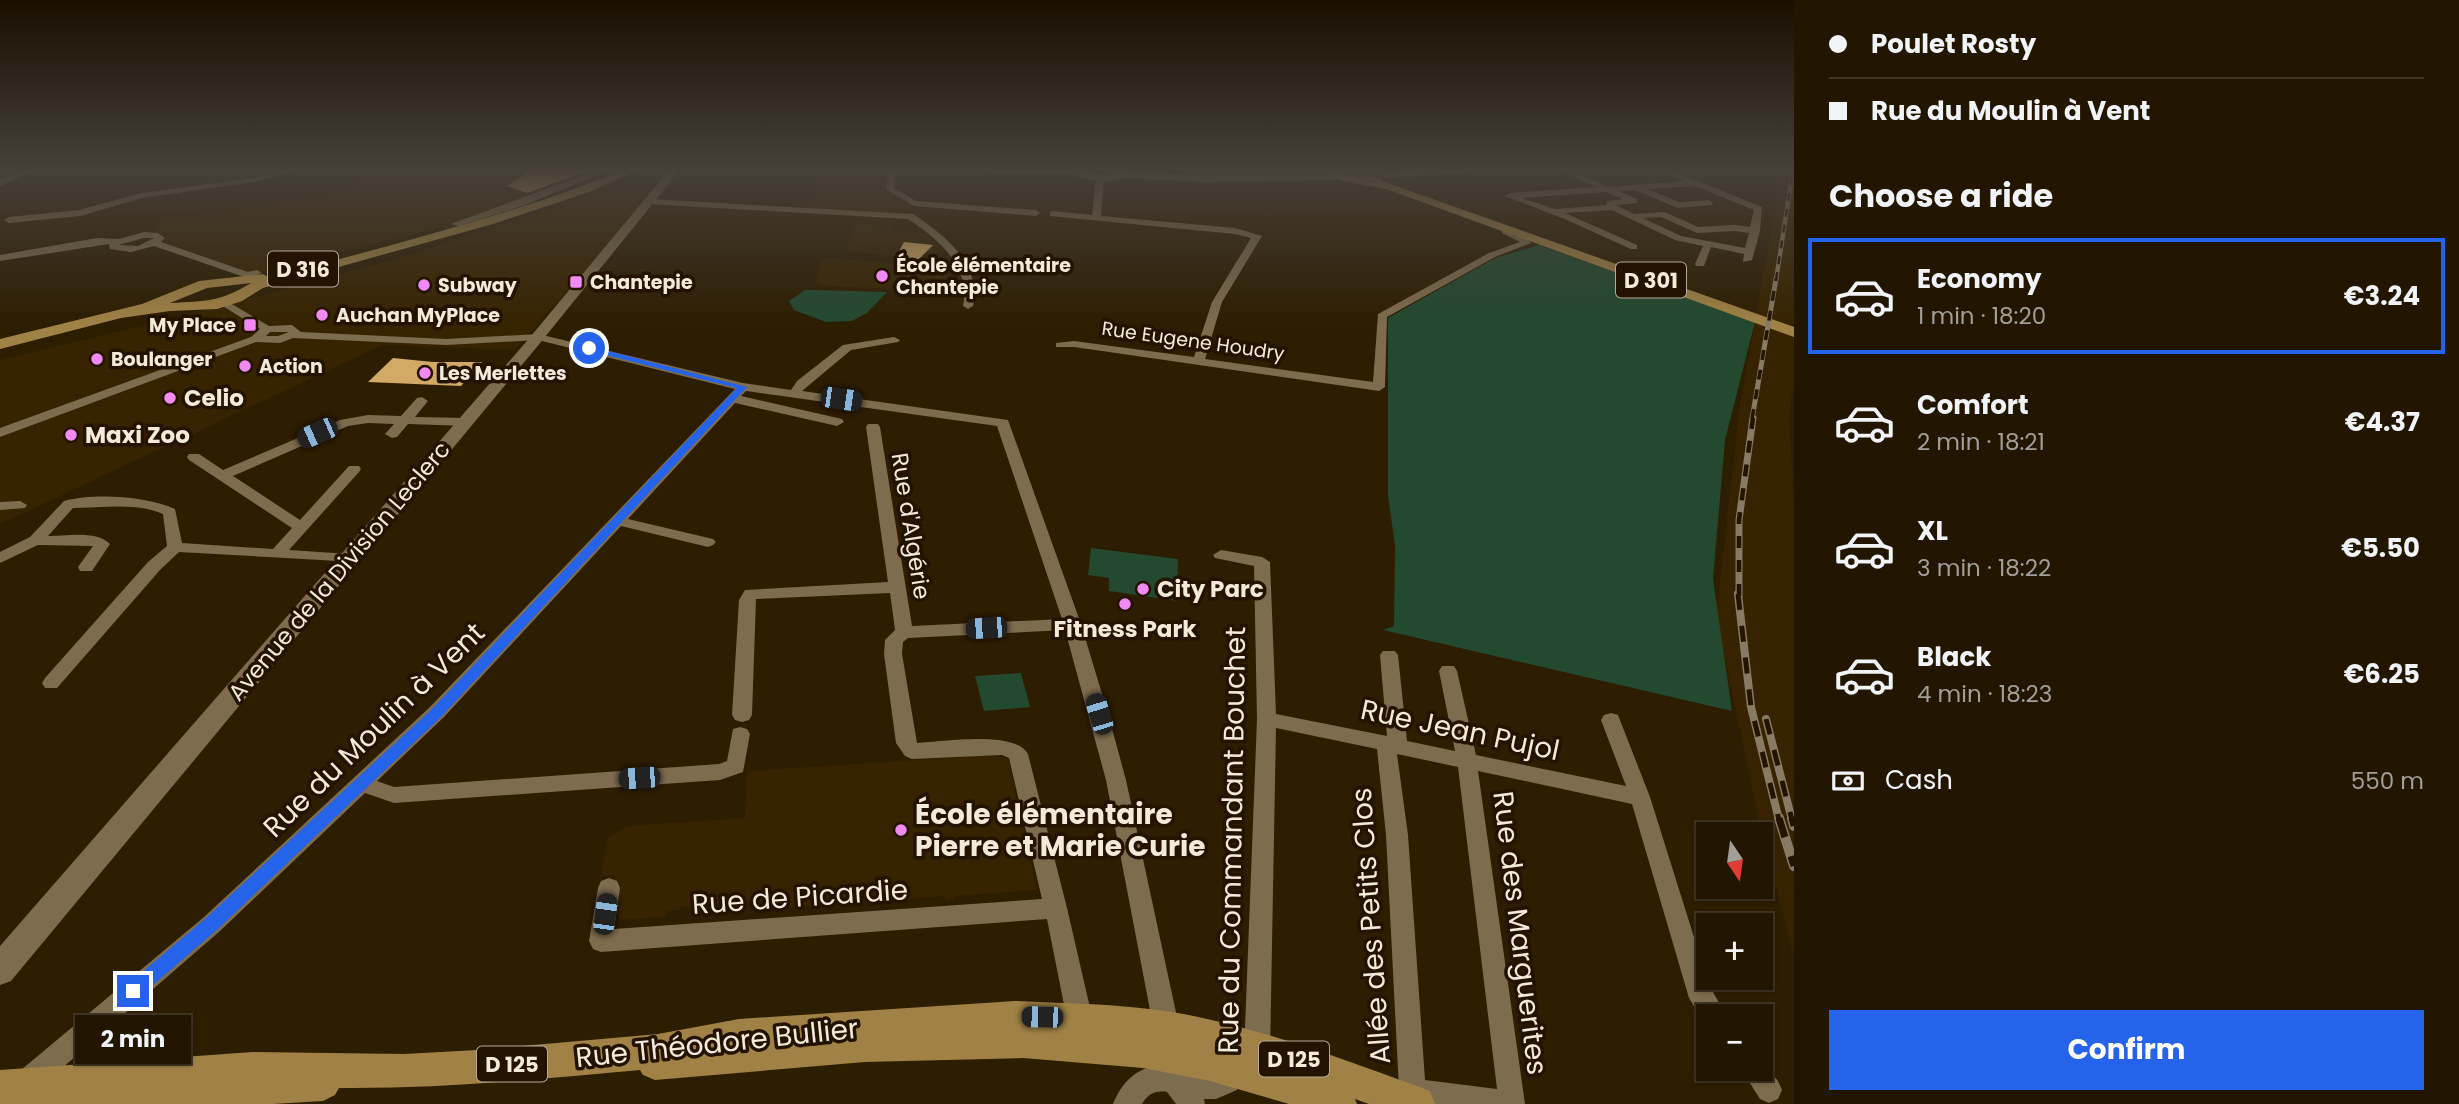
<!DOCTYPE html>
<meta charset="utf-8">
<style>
body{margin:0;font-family:Poppins,sans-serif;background:#2e2310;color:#f1f3f6;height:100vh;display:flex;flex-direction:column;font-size:26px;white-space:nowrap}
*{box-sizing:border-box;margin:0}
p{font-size:23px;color:#a29f99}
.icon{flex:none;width:38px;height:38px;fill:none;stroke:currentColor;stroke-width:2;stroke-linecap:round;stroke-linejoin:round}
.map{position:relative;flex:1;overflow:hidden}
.drawer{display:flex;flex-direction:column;background:#221601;width:665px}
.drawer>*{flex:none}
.banner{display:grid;align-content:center;height:154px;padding:0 35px;background:#221601}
.needle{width:46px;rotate:167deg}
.fabs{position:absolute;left:1696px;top:822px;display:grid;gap:14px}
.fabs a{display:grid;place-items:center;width:77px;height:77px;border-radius:0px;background:#221601;box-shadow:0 2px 5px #0004,0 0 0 2px #3f3523;font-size:35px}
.end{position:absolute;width:32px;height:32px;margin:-16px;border:9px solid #2563eb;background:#fff;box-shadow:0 0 0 4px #fff}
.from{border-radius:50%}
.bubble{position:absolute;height:49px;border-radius:0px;background:#221601;box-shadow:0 2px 5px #0004,0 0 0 2px #3f3523;font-size:23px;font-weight:700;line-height:49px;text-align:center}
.car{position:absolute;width:21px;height:42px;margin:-21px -10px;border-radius:9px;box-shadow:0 0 5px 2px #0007;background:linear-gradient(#222 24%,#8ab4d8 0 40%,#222 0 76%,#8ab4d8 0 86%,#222 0)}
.banner b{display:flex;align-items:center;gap:24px;height:66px;font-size:26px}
.banner b+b{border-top:2px solid #3f3523}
.banner i{width:18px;height:18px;background:#f1f3f6}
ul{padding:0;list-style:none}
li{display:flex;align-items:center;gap:21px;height:116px;margin:0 14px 10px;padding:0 21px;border:4px solid transparent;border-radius:0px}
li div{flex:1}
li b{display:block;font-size:26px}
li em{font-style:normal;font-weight:700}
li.on{border-color:#2563eb}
li>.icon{width:63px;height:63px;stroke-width:1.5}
h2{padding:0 35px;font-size:32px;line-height:84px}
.pay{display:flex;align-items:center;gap:18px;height:77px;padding:0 35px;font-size:26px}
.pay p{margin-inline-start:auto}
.action{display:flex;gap:14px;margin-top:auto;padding:14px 35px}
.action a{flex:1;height:80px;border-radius:0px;background:#2563eb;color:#fff;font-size:28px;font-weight:700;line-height:80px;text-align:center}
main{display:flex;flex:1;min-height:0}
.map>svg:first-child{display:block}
.built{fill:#372300}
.green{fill:#23492f}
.building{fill:#d2a967}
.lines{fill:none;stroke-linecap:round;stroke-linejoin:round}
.minor{fill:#7e6c4e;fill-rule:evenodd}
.secondary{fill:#7e6c4e;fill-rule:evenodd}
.primary{fill:#a08246;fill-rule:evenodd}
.rail-far4-casing{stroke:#887a63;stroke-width:4.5}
.rail-far3-casing{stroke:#887a63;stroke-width:5}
.rail-far2-casing{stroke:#887a63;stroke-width:7}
.rail-far1-casing{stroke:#887a63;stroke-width:8}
.rail-casing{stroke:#887a63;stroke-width:10}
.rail-far4{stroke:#231300;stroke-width:2.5;stroke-dasharray:8;stroke-linecap:butt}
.rail-far3{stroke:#231300;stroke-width:3.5;stroke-dasharray:10;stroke-linecap:butt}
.rail-far2{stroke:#231300;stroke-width:4.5;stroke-dasharray:12;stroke-linecap:butt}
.rail-far1{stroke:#231300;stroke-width:5;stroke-dasharray:16;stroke-linecap:butt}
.rail{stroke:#231300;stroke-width:7;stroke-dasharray:20;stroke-linecap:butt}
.route{fill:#2563eb}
.poi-dot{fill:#f28af3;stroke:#231300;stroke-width:2.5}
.labels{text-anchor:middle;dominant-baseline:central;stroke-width:7;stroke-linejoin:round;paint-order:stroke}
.far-poi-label{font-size:19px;font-weight:bold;fill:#f4ead9;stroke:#231300;text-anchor:start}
.far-street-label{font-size:19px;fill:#f4ead9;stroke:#231300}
.shield{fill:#231300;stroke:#b5aa98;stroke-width:2}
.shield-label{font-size:21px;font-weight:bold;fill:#f4ead9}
.poi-label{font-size:23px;font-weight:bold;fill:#f4ead9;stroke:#231300;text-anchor:start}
.street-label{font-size:23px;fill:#f4ead9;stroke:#231300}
.near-street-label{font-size:28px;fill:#f4ead9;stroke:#231300}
.near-poi-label{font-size:28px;font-weight:bold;fill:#f4ead9;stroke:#231300;text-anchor:start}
</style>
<main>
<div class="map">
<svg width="1794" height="1104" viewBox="0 0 1794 1104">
<rect width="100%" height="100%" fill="#2d1d01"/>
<path class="built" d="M375 170H608L568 189 449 230 441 227 253 274 173 248 155 233 160 224 320 194 326 195 356 187Z
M828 170H900L896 189 916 210 881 214 802 208Z
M1782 170H1794V394L1792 390 1789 418 1794 500V958L1758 816 1716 616 1740 405Z
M594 191 653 192 515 350 383 345 0 524V360L226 305 406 256 542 212Z
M856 225 894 227V232L926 233 945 252 927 251 919 259 844 251Z
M828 258 948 268 946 288 922 290 825 286 816 283 821 261Z
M993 755 1008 759 1037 890 955 896V900L945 901 944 896 848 904V907L838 908 837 904 768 909 767 901 681 907 680 910 669 911 667 909 666 917 619 920 614 875 600 877 608 838 626 826 745 818 747 771Z"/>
<path class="green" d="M1539 245 1755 322 1725 440 1713 579 1732 711 1383 630 1394 626 1395 545 1388 496V318L1495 258Z
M805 290H815L887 292 867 313 852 321 826 322 794 310 789 301Z
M1091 548 1178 559 1177 601 1109 591V578L1088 575Z
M1021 673 1030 707 984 711 975 676Z"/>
<path class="building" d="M531 170H590L527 193 507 186Z
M904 242 933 245 919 259 896 257Z
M393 358 433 362H482L461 386 368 382Z"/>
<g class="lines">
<path class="minor" d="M25 170H36L0 186V180Z
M282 170H296L254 182 142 198 80 216 9 223 4 220 9 217 79 210 141 193 254 178Z
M598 170H609L525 205 459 226 451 224Z
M888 170H896L894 188 916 201 1036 210 1040 213 1036 216 914 206 886 189Z
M1559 170H1570L1608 187 1684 181 1660 170H1671L1762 207 1760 231 1752 260 1743 262 1744 254 1711 247 1704 266H1696L1695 264 1703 246 1675 240 1612 210 1565 213 1637 245V249H1631L1567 220 1505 196 1509 193 1596 187ZM1695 186 1754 210 1750 227 1735 225 1698 227 1665 212 1634 214 1616 205 1637 203V199L1618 191 1635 190 1678 208 1712 205 1713 203 1709 200 1679 202 1647 189ZM1606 192 1623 199 1607 201V205L1555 209 1522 198ZM1661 217 1697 233 1735 231 1749 233 1745 248 1681 236 1643 218Z
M1100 177 1104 179 1101 216 1235 228 1262 236 1222 302 1205 359 1373 382 1378 314 1489 253 1520 242 1502 233V229L1522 234 1531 243 1495 257 1387 317 1385 387 1379 391 1074 347H1056V343L1074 341 1194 357 1212 302 1251 238 1235 234 1050 216V212L1053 211 1092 215 1096 179Z
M650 199 913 214C945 235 982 265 973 306L968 309 963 306C971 266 938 239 908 219L647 204V200Z
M144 232 158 233 165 238 161 242 248 272 257 270 262 273 247 278 154 246 131 252 110 249 109 244 0 261V255L97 238 119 239ZM144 238H154L138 246 118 245Z
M225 300 269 326 292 325 301 332 446 339 538 334 743 383 791 390 797 381 843 345 894 337 900 340 898 342 851 350 802 391 1008 420 1081 624 1108 714 1126 780 1180 1031 1173 1041 1180 1044 1187 1069 1190 1070 1216 1073 1221 1057 1230 1053 1239 1057 1243 1066 1237 1090 1216 1099H1204L1205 1104H1176L1167 1092C1155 1090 1148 1094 1142 1104H1113C1122 1082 1136 1068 1160 1065L1158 1053 1165 1043 1158 1040 1154 1031 1106 780 1065 630 908 638 903 642 902 654 917 743C942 742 1015 730 1028 754L1067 908 1094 1025 1090 1034 1081 1037 1072 1034 1068 1025 1047 919 601 952 593 949 589 941 598 888 601 881 609 878 617 881 620 888 614 929 1042 899 1009 758 1002 755 912 759 905 756 896 743 884 654 885 640 895 630 890 593 756 599 752 715 749 720 742 722 735 720 732 715 739 600 745 590 888 582 866 427 868 424H878L880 427 912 626 1062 619 997 426 746 391 741 396 842 419 844 422 837 426 735 403 628 519 713 539 716 542 713 545 708 547 621 526 444 717 377 781 394 787 719 764 727 761 733 729 740 727 747 729 750 734 743 772 720 780 394 803 365 793 220 931 39 1088 30 1092 21 1088 17 1079 21 1070 204 917 430 707 735 389 538 340 446 345 293 338 280 343 256 342 0 437V428L251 337 260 329 221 305V301ZM270 332H289L278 336H266Z
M422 397 428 401 415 417 466 418 473 422 466 426 408 424 397 437 392 438 385 434 394 424 368 423 348 426 233 476 300 520 349 466H359L361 469 359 472 289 550 350 554 358 559 356 562 179 552 160 570 57 688H45L42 683 45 678 148 562 167 546 163 514C136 502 102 508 73 508L48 536C66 536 97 530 110 544L92 571H80L78 567 93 546 38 545 0 563V552L30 537 64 501C95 493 146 496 175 509L182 543 273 549 292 528 189 460 187 457 189 454H199L223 470 340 420 368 415 401 416 417 398Z
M20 501 27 505 25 508 0 510V502Z
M1221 550 1262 557 1270 562 1276 714 1387 736 1380 655 1383 651H1395L1398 655 1407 741 1455 751 1439 671 1442 666H1454L1457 671 1476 755 1626 786 1601 720 1604 715 1611 713 1618 715 1650 797 1709 985 1727 1017H1708V1026H1706L1689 998 1632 804 1478 771 1525 1104H1394L1399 1089 1386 835 1377 749 1276 728 1270 1054 1266 1063 1257 1067 1248 1063 1244 1054 1257 719 1254 566 1215 558 1213 555ZM1397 754 1458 767 1497 1089 1425 1080 1408 835Z
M1760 1059 1778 1081 1782 1090 1778 1099 1769 1103 1760 1099 1741 1069H1760Z"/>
<path class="secondary" d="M669 170H680L536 348 11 981 0 985V946L526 342Z
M982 170H1089L1088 173 1110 175 1107 170H1118L1206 176 1337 174 1342 177 1337 180 1206 182 1122 178 1106 182 1080 178 1078 175 987 173Z
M1413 170H1474L1469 173 1384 178 1379 175 1384 172Z"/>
<path class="primary" d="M624 170H639L589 192 493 224 263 288 242 301 217 309 170 311 121 318 0 349V339L142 304 199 281 263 274 270 278C389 245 510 216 624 170ZM251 283C220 302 206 301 170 303L207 288Z
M1318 170H1333L1348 176 1382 177V181L1794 327V337L1386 189 1343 181Z
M1015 1001C1079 1004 1144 1004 1207 1019 1279 1035 1348 1061 1417 1086L1430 1091 1435 1104H1369L1355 1099 1357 1104H1289L1210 1081 1143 1068 1023 1058 865 1062 655 1080 643 1075 640 1070C540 1079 440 1089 339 1088L335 1095 323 1101 273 1104H0V1070L253 1052 404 1054 477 1050 658 1034 739 1019Z"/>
<g class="rail-far4-casing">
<path id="rail-far4" d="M1776 280 1793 170"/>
</g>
<g class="rail-far3-casing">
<path id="rail-far3" d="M1752 419 1776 279"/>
</g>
<g class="rail-far2-casing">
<path id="rail-far2" d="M1739 596V520L1753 418"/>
</g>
<g class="rail-far1-casing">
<path id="rail-far1" d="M1738 594 1751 707 1779 820
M1766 719 1792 820"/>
</g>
<g class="rail-casing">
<path id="rail" d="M1779 818 1794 866
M1792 818 1794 826"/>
</g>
<use href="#rail-far4" class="rail-far4"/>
<use href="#rail-far3" class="rail-far3"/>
<use href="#rail-far2" class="rail-far2"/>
<use href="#rail-far1" class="rail-far1"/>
<use href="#rail" class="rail"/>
</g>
<linearGradient id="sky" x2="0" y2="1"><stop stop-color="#191001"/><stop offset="0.52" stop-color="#464038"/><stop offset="1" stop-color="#464038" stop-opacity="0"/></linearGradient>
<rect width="1794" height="325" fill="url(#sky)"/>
<path class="route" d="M589 346 747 387 442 716 218 929 139 997 133 1000 127 997 124 991 127 985 206 918 432 709 737 388 586 350Z"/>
<g class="poi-dot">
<circle cx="882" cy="276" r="7"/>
<rect x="569" y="275" width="14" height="14" rx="3.5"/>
<circle cx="424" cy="285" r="7"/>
<circle cx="322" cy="315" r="7"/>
<rect x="243" y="318" width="14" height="14" rx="3.5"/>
<circle cx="97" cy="359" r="7"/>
<circle cx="245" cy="366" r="7"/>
<circle cx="425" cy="373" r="7"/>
<circle cx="170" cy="398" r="7"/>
<circle cx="71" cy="435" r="7"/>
<circle cx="1143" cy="589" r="7"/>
<circle cx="1125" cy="604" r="7"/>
<circle cx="901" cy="830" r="7"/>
</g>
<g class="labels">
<g class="far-poi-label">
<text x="896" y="265">École élémentaire<tspan x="896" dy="22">Chantepie</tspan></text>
<text x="590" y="282">Chantepie</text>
<text x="438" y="285">Subway</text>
<text x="336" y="315">Auchan MyPlace</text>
<text x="236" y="325" text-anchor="end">My Place</text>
<text x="111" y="359">Boulanger</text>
<text x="259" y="366">Action</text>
<text x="439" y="373">Les Merlettes</text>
</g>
<g class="far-street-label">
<text transform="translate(1193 341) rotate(8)">Rue Eugene Houdry</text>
</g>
<g class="shield">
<rect x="268" y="251.5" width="70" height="35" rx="5"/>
<rect x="1616" y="262.5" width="70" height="35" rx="5"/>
<rect x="1259" y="1041.5" width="70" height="35" rx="5"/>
<rect x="477" y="1046.5" width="70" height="35" rx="5"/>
</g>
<g class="shield-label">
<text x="303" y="269">D 316</text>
<text x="1651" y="280">D 301</text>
<text x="1294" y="1059">D 125</text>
<text x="512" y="1064">D 125</text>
</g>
<g class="poi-label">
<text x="184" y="398">Celio</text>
<text x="85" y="435">Maxi Zoo</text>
<text x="1157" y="589">City Parc</text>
<text x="1125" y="629" text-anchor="middle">Fitness Park</text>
</g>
<g class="street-label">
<text transform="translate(911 526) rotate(81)">Rue d'Algérie</text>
<text transform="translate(339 571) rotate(-50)">Avenue de la Division Leclerc</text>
</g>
<g class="near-street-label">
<text transform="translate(374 730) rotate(-44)">Rue du Moulin à Vent</text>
<text transform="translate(1460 730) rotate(12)">Rue Jean Pujol</text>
<text transform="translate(1232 840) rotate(-89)">Rue du Commandant Bouchet</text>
<text transform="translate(800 897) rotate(-4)">Rue de Picardie</text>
<text transform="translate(1371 926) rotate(-94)">Allée des Petits Clos</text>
<text transform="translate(1520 933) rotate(83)">Rue des Marguerites</text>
<text transform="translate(717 1043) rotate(-6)">Rue Théodore Bullier</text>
</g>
<g class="near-poi-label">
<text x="915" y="814">École élémentaire<tspan x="915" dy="32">Pierre et Marie Curie</tspan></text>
</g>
</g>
</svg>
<div class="fabs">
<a><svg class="needle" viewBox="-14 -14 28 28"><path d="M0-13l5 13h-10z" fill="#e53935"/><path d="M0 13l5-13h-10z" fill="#a29f99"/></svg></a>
<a>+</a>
<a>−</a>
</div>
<i class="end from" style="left:589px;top:348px"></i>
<i class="end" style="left:133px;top:991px"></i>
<div class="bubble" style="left:75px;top:1015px;width:116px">2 min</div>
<i class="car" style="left:841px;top:399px;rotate:98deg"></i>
<i class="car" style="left:317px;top:433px;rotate:246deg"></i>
<i class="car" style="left:986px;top:628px;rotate:267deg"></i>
<i class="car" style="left:1099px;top:714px;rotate:343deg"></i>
<i class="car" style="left:639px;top:778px;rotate:266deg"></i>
<i class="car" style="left:605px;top:914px;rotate:8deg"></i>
<i class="car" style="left:1042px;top:1017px;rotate:271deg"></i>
</div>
<section class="drawer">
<div class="banner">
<b><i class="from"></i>Poulet Rosty</b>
<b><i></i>Rue du Moulin à Vent</b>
</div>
<h2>Choose a ride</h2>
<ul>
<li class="on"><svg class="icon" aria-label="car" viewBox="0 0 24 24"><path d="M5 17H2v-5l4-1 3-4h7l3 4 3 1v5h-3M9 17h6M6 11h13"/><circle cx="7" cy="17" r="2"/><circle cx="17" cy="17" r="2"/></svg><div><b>Economy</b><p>1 min · 18:20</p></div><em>€3.24</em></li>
<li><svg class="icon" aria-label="car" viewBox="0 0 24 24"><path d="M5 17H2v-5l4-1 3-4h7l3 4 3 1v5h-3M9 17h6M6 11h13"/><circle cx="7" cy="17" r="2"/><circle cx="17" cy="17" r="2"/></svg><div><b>Comfort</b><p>2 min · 18:21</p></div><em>€4.37</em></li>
<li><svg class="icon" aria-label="car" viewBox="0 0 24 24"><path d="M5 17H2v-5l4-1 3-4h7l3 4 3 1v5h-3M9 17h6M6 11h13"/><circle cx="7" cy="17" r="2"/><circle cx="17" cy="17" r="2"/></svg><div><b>XL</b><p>3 min · 18:22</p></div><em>€5.50</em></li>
<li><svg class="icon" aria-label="car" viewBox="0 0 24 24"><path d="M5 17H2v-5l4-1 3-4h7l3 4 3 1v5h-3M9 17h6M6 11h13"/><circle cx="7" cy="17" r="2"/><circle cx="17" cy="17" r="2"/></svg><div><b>Black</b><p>4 min · 18:23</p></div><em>€6.25</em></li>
</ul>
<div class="pay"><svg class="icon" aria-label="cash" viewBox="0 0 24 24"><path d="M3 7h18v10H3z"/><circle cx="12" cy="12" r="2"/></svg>Cash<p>550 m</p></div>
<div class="action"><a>Confirm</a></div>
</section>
</main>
